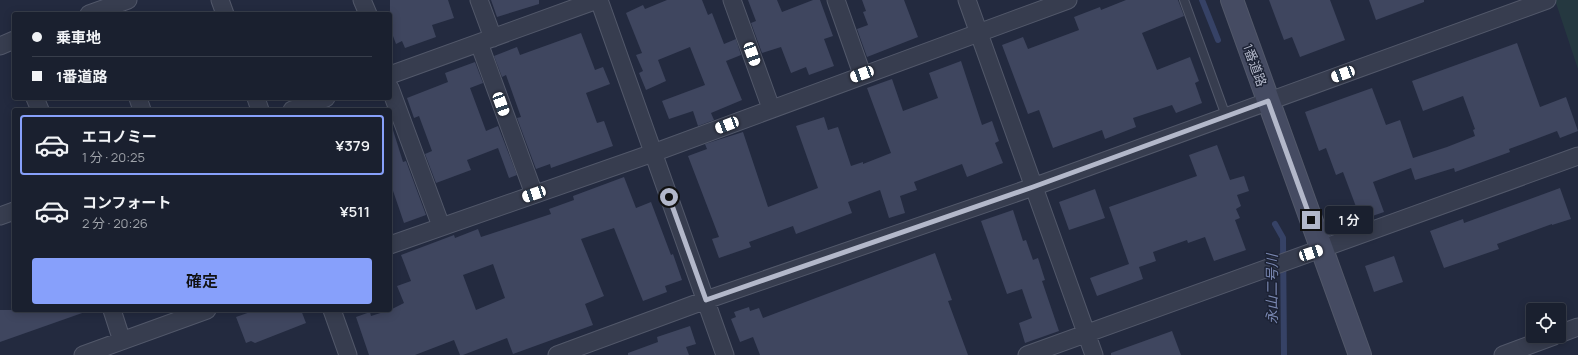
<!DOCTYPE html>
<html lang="ja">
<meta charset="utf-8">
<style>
body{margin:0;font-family:Manrope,"Noto Sans JP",sans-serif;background:#232837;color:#f1f3f6;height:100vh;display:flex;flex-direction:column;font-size:15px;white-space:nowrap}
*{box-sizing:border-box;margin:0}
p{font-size:13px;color:#9fa3aa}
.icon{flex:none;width:22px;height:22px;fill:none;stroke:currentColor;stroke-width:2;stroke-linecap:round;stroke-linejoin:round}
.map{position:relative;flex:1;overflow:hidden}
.side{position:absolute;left:12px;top:108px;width:380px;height:204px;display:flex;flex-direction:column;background:#1a202f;border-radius:4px;box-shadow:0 2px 10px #0003,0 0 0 1px #383e4b}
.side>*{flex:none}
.banner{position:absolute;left:12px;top:12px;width:380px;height:88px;border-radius:4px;box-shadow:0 2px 10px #0003,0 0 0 1px #383e4b;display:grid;align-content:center;height:88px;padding:0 20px;background:#1a202f}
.controls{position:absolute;left:1526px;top:303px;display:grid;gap:8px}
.controls a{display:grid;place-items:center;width:40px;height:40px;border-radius:4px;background:#1a202f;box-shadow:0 2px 10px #0003,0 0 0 1px #383e4b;font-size:20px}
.end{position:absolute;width:18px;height:18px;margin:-9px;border:5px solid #b3b8ca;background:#111;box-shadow:0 0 0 2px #111}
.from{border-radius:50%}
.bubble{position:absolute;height:28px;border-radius:4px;background:#1a202f;box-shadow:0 2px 10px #0003,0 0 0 1px #383e4b;font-size:13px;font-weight:600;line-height:28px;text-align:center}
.car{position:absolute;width:12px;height:24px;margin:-12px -6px;border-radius:5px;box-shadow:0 0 3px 1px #0007;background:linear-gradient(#fff 24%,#345 0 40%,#fff 0 76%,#345 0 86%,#fff 0)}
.banner b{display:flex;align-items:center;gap:14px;height:38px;font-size:15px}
.banner b+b{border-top:1px solid #383e4b}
.banner i{width:10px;height:10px;background:#f1f3f6}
ul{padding:7px 0 0;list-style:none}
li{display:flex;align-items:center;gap:12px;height:60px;margin:0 8px 6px;padding:0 12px;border:2px solid transparent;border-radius:4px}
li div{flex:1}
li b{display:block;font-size:15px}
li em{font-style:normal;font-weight:600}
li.current{border-color:#87a0fb}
li>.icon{width:36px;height:36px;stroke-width:1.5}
.action{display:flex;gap:8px;margin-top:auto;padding:8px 20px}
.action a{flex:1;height:46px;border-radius:4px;background:#87a0fb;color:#111;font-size:16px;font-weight:600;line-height:46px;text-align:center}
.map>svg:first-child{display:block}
.green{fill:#253840}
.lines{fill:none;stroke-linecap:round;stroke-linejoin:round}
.stream{stroke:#364266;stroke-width:6}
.building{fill:#3f465f;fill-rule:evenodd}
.lane-casing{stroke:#52586a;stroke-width:10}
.street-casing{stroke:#52586a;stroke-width:19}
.secondary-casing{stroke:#52586a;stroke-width:24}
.lane{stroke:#373d4f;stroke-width:8}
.street{stroke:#373d4f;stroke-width:17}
.secondary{stroke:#454b62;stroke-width:22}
.route{stroke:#b3b8ca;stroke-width:5}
.labels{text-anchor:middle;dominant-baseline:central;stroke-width:3;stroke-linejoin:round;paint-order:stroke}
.street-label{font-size:13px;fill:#b3b8ca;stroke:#1c2234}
.water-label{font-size:14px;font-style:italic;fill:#7a88b2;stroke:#1c2234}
</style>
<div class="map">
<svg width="1578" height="355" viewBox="0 0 1578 355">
<rect width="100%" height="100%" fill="#232a3f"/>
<path class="green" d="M1555 0H1578V69Z"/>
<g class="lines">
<path class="stream" d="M1202 0 1218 40
M1275 224 1283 238 1284 355"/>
</g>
<path class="building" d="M390 0H448L454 18 432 25 436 37 405 48 402 41 396 44 390 28Z
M491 0H539V4L497 17Z
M667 0H702L708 15 712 13 724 44 736 39 741 55 726 61 742 100 711 113 714 120 698 126 693 111 669 119 662 101 705 85 690 47 658 60 666 81 646 90 639 73 643 71 636 55 642 53 626 13 643 5 645 9Z
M748 0H777L782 12 813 0H820L833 36 824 39 834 66 809 75 806 67 791 73 781 47 762 53 751 23 756 21Z
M862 0H904L918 37 867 57 857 29 868 25 863 12 866 11Z
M1126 0H1178L1184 16 1142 33 1157 70 1190 57 1199 81 1195 83 1202 103 1176 113 1172 105 1133 118 1136 127 1105 139 1102 130 1053 148 1039 110 1028 114 1002 45 1023 37 1028 49 1079 30 1074 17 1100 7 1101 10Z
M1269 0H1330L1345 40 1300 57 1292 37 1284 40Z
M1369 0H1424V2L1376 20Z
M581 33 595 70 603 67 610 84 586 93 597 123 604 121 613 146 551 168 550 164 536 169 517 118 521 117 506 75 502 77 494 56 517 47 520 55Z
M1517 43 1540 107 1566 97 1578 131 1560 138 1557 131 1509 149 1510 152 1455 172 1454 168 1415 180 1411 168 1373 182 1384 212 1361 220 1343 172 1336 175 1326 148 1319 151 1305 112 1372 88 1386 125 1400 120 1413 158 1447 147 1475 136 1473 130 1475 129 1463 96 1423 111 1412 81Z
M961 61 982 125 992 121 999 141 995 143 1003 163 967 177 962 164 914 182 917 190 900 196 905 213 889 218 880 190 848 202 852 213 796 234 793 226 749 242 751 247 719 258 712 239 719 237 688 156 707 149 705 144 743 132 768 207 818 188 796 126 824 117 828 130 838 127 851 166 863 162V164L891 153 867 88 892 79 903 111 938 98 929 73Z
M475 62 483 83 470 88 486 131 498 126 517 175 509 178 498 148 467 160 471 170 436 183 425 154 432 151 419 116 414 118 407 98 448 82 445 73Z
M393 130 403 162 406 161 426 215 404 223 390 182V131Z
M1217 145 1230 180 1244 176 1249 191 1237 195 1241 206 1236 209 1240 218 1235 220 1246 250 1214 261 1205 237 1188 243 1187 240 1153 252 1156 261 1139 267 1143 279 1097 296 1090 278 1129 264 1109 207 1197 176 1189 155Z
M624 177 636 208 651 202 671 255 673 254 682 280 665 286 667 292 643 301 614 228 581 239 604 296 585 304 593 325 513 354 507 338 463 355H460L454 340 415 355H369L356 317 370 312 371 316 390 310 404 303 397 286 411 281 401 255 454 235 455 238 478 229 481 237 551 214 549 209 574 200 573 196ZM493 264 505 298 476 310 463 275Z
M1560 188 1571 219 1552 225V224L1497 244 1499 249 1444 268 1430 231 1463 219 1464 223Z
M1095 189 1105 218 1069 230 1059 202Z
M1013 210 1023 241 1026 240 1033 260 1038 258 1045 280 1042 281 1059 331 1025 343 1019 323 1032 318 1022 289 1007 294 981 221Z
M935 253 952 300 948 301 968 355H760L753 337 740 342 731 319 736 317 734 312 749 307 750 311 759 308 763 318Z
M1394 256 1403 282 1374 292 1365 266Z
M0 310H85V312L0 342Z
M256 310H301L306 323 255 343 251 341 246 343 236 317Z
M690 326 696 344 686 347 689 355H628V353L658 342 657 337Z
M1172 331 1181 355H1111V353Z"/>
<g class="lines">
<g class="lane-casing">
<path id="lane" d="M1184 0 1226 116"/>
</g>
<g class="street-casing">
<path id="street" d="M220 0 225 14
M362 0 368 14
M479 0 493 38
M599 0 725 355
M732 0 771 108
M836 0 862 74
M967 0 1094 355
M89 14 128 0
M479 43 534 194
M0 46 14 40
M390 75 597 0
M390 88 441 226
M35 98 40 110
M138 98 142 110
M256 98 260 110
M292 110 326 98
M0 216 14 211
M390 245 653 153 1068 0
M112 310 122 341
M332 310 348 355
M1559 334 1578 327
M83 355 207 310
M557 355 706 300 1033 187 1547 0
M1027 355 1578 156
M1503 355 1554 336"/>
</g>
<g class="secondary-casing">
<path id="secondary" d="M1232 0 1360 355"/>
</g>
<use href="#lane" class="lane"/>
<use href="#street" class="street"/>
<use href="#secondary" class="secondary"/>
</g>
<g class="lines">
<path class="route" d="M669 197 706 300 1033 187 1268 101 1311 220"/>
</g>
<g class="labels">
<g class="street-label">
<text transform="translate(1255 65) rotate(70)">1番道路</text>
</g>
<g class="water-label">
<text transform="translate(1271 289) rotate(-90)">永山二号川</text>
</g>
</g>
</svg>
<div class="controls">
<a><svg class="icon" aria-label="locate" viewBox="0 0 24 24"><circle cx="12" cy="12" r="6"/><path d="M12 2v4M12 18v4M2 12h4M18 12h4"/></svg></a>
</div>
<i class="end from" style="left:669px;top:197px"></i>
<i class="end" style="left:1311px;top:220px"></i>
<div class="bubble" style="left:1325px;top:206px;width:48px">1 分</div>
<i class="car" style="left:752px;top:54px;rotate:160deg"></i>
<i class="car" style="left:862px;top:74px;rotate:250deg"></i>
<i class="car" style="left:1343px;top:74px;rotate:250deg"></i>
<i class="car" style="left:501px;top:104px;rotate:160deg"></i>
<i class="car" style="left:727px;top:125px;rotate:249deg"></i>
<i class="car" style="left:534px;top:194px;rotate:251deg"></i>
<i class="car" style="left:1311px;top:253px;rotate:72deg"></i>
<div class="banner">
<b><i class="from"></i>乗車地</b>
<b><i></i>1番道路</b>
</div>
<section class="side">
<ul>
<li class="current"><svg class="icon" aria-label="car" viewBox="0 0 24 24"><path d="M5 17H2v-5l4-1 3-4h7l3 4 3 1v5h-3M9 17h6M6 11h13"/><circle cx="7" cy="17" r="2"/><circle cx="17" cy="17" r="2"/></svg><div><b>エコノミー</b><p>1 分 · 20:25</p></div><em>¥379</em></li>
<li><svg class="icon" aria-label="car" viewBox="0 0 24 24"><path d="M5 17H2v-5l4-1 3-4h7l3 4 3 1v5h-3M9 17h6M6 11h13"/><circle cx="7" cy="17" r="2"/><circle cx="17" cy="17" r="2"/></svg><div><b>コンフォート</b><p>2 分 · 20:26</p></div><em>¥511</em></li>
</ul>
<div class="action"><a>確定</a></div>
</section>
</div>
